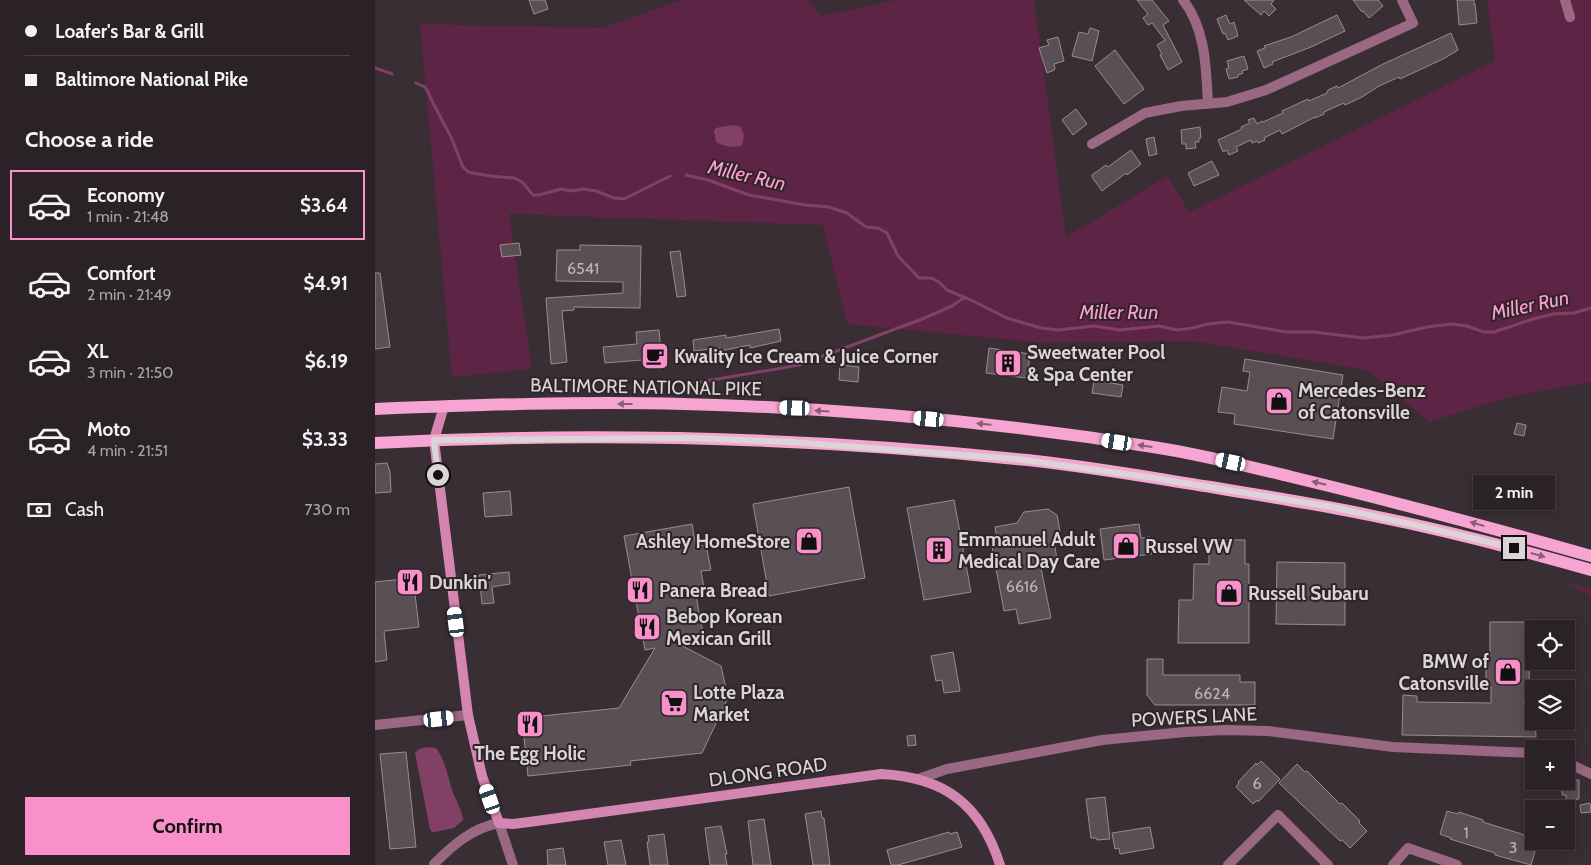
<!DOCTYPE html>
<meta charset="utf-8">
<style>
body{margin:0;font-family:Cabin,sans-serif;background:#322a2e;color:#f1f3f6;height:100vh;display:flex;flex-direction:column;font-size:19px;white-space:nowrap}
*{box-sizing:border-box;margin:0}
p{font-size:16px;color:#a5a4a7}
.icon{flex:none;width:28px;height:28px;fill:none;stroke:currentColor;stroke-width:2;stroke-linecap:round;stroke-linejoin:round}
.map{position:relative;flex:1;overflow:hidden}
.drawer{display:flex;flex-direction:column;background:#2a2226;width:375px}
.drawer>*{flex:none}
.banner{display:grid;align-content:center;height:110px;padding:0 25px;background:#2a2226}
.fabs{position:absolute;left:1150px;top:620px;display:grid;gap:10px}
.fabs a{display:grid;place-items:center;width:50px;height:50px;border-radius:0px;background:#2a2226;box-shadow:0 2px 12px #0003,0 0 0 1px #463f43;font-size:25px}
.end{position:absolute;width:22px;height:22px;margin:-11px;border:6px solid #dbd5d8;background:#111;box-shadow:0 0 0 2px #111}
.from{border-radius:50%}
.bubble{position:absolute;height:35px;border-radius:0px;background:#2a2226;box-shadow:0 2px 12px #0003,0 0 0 1px #463f43;font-size:16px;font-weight:800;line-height:35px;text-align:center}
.car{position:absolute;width:15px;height:30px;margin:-15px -8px;border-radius:6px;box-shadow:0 0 4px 1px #0007;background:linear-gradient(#fff 24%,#345 0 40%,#fff 0 76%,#345 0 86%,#fff 0)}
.banner b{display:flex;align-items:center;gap:18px;height:48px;font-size:19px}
.banner b+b{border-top:1px solid #463f43}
.banner i{width:12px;height:12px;background:#f1f3f6}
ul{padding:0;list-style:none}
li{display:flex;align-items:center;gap:15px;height:70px;margin:0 10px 8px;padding:0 15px;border:2px solid transparent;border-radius:0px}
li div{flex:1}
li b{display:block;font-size:19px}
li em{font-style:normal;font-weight:800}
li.active{border-color:#f990ca}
li>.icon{width:45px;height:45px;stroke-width:1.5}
h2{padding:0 25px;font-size:22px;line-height:60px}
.pay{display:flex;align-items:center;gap:12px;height:55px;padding:0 25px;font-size:19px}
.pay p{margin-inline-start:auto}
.action{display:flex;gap:10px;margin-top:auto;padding:10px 25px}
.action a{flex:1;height:58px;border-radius:0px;background:#f990ca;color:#111;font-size:20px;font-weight:800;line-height:58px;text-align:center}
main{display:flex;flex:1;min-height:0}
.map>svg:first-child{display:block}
.green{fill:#5e2446}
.water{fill:#834067}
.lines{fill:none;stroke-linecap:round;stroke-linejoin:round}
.stream{stroke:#834067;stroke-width:3}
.building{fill:#5a4f54;stroke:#988c92}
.street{stroke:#9a6883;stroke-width:10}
.secondary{stroke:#d585b1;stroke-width:10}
.primary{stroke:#f6a4d1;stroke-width:12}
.oneway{fill:#885e75}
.route{stroke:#dbd5d8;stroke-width:6}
.labels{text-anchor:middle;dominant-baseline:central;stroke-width:4;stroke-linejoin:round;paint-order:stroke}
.number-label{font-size:16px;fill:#bbb4b7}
.poi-label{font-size:19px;font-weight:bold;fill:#dbd5d8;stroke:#2e2529;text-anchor:start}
.street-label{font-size:19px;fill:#dbd5d8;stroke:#2e2529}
.water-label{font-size:20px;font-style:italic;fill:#ff9cd2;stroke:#2e2529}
</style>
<main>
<section class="drawer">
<div class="banner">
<b><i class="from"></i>Loafer's Bar &amp; Grill</b>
<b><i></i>Baltimore National Pike</b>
</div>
<h2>Choose a ride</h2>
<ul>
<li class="active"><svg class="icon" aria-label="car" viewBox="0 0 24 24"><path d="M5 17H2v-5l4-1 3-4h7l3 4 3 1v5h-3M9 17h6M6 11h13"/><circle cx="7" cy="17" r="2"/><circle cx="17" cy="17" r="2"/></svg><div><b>Economy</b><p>1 min · 21:48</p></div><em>$3.64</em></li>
<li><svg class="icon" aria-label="car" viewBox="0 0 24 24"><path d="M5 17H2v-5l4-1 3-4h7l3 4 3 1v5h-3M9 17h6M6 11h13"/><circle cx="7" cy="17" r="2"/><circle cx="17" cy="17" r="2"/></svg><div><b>Comfort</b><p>2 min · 21:49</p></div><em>$4.91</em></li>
<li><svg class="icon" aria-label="car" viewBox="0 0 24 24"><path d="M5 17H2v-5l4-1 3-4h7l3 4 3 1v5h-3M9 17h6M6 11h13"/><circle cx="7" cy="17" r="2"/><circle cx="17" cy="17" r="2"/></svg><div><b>XL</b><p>3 min · 21:50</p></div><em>$6.19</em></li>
<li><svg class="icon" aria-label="car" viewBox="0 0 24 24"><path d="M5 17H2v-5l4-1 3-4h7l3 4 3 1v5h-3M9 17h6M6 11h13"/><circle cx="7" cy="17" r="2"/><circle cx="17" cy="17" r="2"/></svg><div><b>Moto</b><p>4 min · 21:51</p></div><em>$3.33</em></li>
</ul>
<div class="pay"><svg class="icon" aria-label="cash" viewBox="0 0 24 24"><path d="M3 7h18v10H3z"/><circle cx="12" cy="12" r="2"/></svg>Cash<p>730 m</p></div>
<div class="action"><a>Confirm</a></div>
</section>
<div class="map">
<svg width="1216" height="865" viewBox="0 0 1216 865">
<rect width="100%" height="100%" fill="#382e33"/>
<path class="green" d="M306 0H433L446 16 520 0H659L691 237 793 176 814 212 1120 61 1112 0H1216V382L1134 397 1054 422 992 370 817 341 668 343 472 324 448 225 134 214 157 369 77 377 45 24 227 28Z
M1189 582 1216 589V596Z"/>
<path class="water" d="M356 125 364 126C370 132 369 138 367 145 360 149 348 146 341 142L339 131 341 128Z
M51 747 61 748C71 761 73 778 78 793 82 802 87 810 88 820L79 828 60 832H57L55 829 40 753 44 749Z"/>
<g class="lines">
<path class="stream" d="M0 68 17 74
M41 83 50 87 53 92 58 103 76 137 88 167 93 172 115 176 139 178 147 182 158 195H164L186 189 196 191 209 189 221 191 239 198 249 199 295 176
M311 175 333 180 374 195 430 205 454 207 472 213 491 227 503 228 512 233 523 256 544 278H556L564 282 572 290 596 300 632 318 666 328 683 330 719 326 745 330 784 326 802 330 818 328 833 324 853 322 911 332H939L988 338 1018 335 1052 327 1076 324 1092 326 1109 332H1119L1158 319 1178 314 1199 313 1216 308
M320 383 424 365 547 319 577 306 590 297"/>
</g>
<path class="building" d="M154 0H170L173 9 159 14Z
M762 0H777L794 21 788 25 807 62 793 70 785 55 787 54 782 45 790 40 777 23 773 25 768 18 773 14Z
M869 0H899L896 4 901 9 894 16 889 11 886 15Z
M978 0H1003L1008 6 994 18 988 11 987 12Z
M1082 0H1099V5L1100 4 1102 23 1084 25Z
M851 15 855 24 859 22 863 36 853 40 850 33 848 34 842 19Z
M962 15 970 31 936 47 897 62 898 64 889 68 882 51 890 48 889 46 916 37Z
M715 28 724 31 717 61 697 56 704 32 713 34Z
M1076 33 1083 50 1068 59 1025 79 1024 77 1004 86 987 97 970 105 969 103 949 112V114L940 118V117L907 134 905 130 889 138 890 140 883 143 882 141 877 143 876 140 861 147 863 151 854 155 852 150 848 152 843 140 867 129 866 127 875 123 873 120 879 118 882 124 887 121 888 122 908 113 907 111 933 99 934 101 952 93 953 90 962 86 963 88 1008 64Z
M683 37 689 61 679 64 680 69 679 70 672 73 664 48 674 45 672 40Z
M740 50 769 89 749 104 720 66Z
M869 56 873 69 867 71 868 73 863 75V77L854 79 851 69 854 68 852 61Z
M701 109 712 124 698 135 687 120Z
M825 127 826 138H824V142H820L821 148 811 149V144H807L806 130Z
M779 137 782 154 774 156 771 139Z
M756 150 766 164 752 175 751 173 727 191 717 177V175L731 165 733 167Z
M837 161 844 175 819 186 813 173Z
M144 243 146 255 127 257 125 245Z
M205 245 266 246 265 308 199 307V310L187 311 192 362 176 364 171 298 248 293V282L181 281 182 250H205Z
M305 251 311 296 302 297 295 252Z
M0 273H5L15 347 0 349Z
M404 329 406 341 375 348V345L345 351V348L319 351 318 340 351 335V338Z
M284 330 287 363 268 365 267 360 230 363 228 347 262 344 261 332Z
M614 348 655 354 652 378 611 373Z
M870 359 968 375 958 439 859 424 860 414 843 412 847 387 872 391 875 372 868 371Z
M465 365 484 367 483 382 464 380Z
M719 380 748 385 746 397 717 393Z
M1142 423 1151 425 1149 436 1139 434Z
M12 463 15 472 16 492 0 493V464Z
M474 487 490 578 394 596 378 504Z
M135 491 137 515 110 517 108 493Z
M579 500 596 592 549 600 532 508Z
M673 509 682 515 685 531 679 540 682 560 665 563 676 618 644 624 641 609 629 611 617 547 623 545 620 527 642 523 649 512Z
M317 524 321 547 331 545 336 570 326 571 329 588 320 590 329 639 304 644 346 666 353 698 327 753 255 761 256 765 153 776 147 718 244 708 280 648 270 650 249 536Z
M764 524 766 538 775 537 777 554 729 560 725 529Z
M834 540H870V564H874V643H803L804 600H818L819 564H834Z
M902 562 970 563V625L901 624Z
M134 572 135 584 117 587 119 603 107 604 104 575Z
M38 578 44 627 9 631 12 660 0 662V582Z
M1115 622H1155L1154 687H1150L1149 705H1159L1161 737 1027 735 1028 695 1042 696V702L1116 703V687H1111V656H1115Z
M578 652 585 691 569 693 567 680 561 681 556 656Z
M772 659H788V675H865V682H880V705H780L772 695Z
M540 735 541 745 533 746 532 736Z
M31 752 41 847 15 849 5 754Z
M886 761 905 779 883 802 882 800 878 804 861 787 864 783 863 782 881 763 882 765Z
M922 764 930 772 932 771 965 804 967 803 985 821 984 823 992 831 975 848 967 840 965 841 904 783Z
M1204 780V799L1191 800V795H1187V781Z
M730 797 735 839 722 840 721 838H716L711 799Z
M1215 803 1216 812 1206 813 1205 805Z
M446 811 447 818H449L455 865H438L430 814Z
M1072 811 1083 814 1084 812 1108 820V822L1153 836V838L1159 840V841H1163L1156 865 1120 855V853L1075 839 1076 838 1065 834Z
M389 819 396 865H378L373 821Z
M346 826 352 854H350L352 865H335L330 828Z
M775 827 779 848 745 854 744 848 740 849 737 833Z
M574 832 575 834 582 832 587 847 523 865H516L512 850Z
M289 834 293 865H275L272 842H274L273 836Z
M246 840 251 865H233L229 842Z
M188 848 191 865H173L172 850Z"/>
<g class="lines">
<path class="street" d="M808 0C831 29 831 69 833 104
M1190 0 1195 17
M717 144 770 113 806 106 852 102 891 90 1038 23 1027 0
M0 725 93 715
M1191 762 1216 774
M543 779 572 769 727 740 810 732 851 730 893 731 1018 747 1159 753
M59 864C78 845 97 828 124 823L138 865
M853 865 903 815 953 865
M1018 865 1033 848 1082 865"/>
<path class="secondary" d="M69 406 59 440 93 715 107 776 124 823 138 824 154 822 506 774C570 777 606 805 625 865"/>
<path class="primary" d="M0 409C103 405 206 401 309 404 466 408 623 422 778 447 825 454 871 466 917 477 1017 501 1117 528 1216 556
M0 443C214 432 428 437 641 459 706 465 772 477 836 487 889 496 942 504 994 515 1069 530 1143 549 1216 570"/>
</g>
<defs><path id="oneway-solid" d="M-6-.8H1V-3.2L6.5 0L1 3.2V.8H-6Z" transform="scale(1.25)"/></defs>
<g class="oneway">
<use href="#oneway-solid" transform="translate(250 404) rotate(-180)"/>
<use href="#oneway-solid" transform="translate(447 411) rotate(-176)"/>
<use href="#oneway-solid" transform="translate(609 424) rotate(-175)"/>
<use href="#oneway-solid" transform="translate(770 446) rotate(-172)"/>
<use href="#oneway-solid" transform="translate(944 483) rotate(-167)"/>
<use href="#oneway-solid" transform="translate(1102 524) rotate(-164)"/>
<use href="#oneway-solid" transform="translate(1163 555) rotate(16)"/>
</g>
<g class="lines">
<path class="route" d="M63 475 59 440 316 438 416 442 641 459 773 477 957 507 1049 527 1139 548"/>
</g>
<defs>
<g id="cafe-square" transform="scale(1.4375)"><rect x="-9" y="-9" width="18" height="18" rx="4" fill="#f990ca" stroke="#2e2529"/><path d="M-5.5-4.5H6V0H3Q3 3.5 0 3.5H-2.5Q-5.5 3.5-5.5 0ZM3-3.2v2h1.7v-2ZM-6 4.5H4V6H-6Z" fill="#111"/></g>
<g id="building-square" transform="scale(1.4375)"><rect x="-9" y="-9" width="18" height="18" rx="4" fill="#f990ca" stroke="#2e2529"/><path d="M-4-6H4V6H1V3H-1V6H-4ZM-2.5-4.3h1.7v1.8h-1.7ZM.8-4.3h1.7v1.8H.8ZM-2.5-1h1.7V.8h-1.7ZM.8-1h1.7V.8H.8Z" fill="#111"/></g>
<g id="shop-square" transform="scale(1.4375)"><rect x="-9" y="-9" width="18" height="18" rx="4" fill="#f990ca" stroke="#2e2529"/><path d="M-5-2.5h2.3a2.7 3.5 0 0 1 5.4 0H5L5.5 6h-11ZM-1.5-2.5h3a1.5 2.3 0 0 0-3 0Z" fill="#111"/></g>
<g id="restaurant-square" transform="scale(1.4375)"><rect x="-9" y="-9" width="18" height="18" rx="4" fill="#f990ca" stroke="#2e2529"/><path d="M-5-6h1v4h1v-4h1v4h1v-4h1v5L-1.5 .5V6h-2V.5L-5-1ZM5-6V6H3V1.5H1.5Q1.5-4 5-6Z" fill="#111"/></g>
<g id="supermarket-square" transform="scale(1.4375)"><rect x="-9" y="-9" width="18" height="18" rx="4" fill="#f990ca" stroke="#2e2529"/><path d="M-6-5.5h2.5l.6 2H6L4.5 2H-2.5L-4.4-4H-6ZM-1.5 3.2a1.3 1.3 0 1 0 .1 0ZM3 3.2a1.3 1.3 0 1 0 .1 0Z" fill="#111"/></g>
</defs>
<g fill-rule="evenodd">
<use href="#cafe-square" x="280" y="356"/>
<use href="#building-square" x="633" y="363"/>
<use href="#shop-square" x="904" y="401"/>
<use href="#shop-square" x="434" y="541"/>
<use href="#shop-square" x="751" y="546"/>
<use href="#building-square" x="564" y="550"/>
<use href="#restaurant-square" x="35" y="582"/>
<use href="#restaurant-square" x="265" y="590"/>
<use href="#shop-square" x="854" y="593"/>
<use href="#restaurant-square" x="272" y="627"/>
<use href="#shop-square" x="1133" y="672"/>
<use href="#supermarket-square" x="299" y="703"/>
<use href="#restaurant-square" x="155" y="724"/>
</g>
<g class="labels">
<g class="number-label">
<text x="208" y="268">6541</text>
<text x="647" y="586">6616</text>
<text x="837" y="693">6624</text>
<text x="882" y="783">6</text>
<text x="1091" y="832">1</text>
<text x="1138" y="847">3</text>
</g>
<g class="poi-label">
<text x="652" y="352">Sweetwater Pool<tspan x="652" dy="22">&amp; Spa Center</tspan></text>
<text x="299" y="356">Kwality Ice Cream &amp; Juice Corner</text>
<text x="923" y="390">Mercedes-Benz<tspan x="923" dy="22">of Catonsville</tspan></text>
<text x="583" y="539">Emmanuel Adult<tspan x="583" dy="22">Medical Day Care</tspan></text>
<text x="415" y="541" text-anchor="end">Ashley HomeStore</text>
<text x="770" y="546">Russel VW</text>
<text x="54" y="582">Dunkin'</text>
<text x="284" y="590">Panera Bread</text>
<text x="873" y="593">Russell Subaru</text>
<text x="291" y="616">Bebop Korean<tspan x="291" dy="22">Mexican Grill</tspan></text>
<text x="1114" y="661" text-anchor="end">BMW of<tspan x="1114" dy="22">Catonsville</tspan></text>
<text x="318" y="692">Lotte Plaza<tspan x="318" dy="22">Market</tspan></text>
<text x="155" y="753" text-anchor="middle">The Egg Holic</text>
</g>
<g class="street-label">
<text transform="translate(271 387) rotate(1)">BALTIMORE NATIONAL PIKE</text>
<text transform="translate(819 717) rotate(-3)">POWERS LANE</text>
<text transform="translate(393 772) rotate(-8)">DLONG ROAD</text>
</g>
<g class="water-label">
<text transform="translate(372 175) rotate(13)">Miller Run</text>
<text transform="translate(1155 305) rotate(-12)">Miller Run</text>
<text x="744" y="312">Miller Run</text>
</g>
</g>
</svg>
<div class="fabs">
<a><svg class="icon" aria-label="locate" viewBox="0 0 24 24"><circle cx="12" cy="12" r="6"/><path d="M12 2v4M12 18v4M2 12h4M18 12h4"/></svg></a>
<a><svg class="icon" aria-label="layers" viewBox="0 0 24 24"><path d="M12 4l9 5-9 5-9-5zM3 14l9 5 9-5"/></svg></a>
<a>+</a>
<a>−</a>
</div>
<i class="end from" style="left:63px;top:475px"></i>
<i class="end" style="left:1139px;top:548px"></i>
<div class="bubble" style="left:1098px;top:475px;width:82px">2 min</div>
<i class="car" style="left:420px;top:408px;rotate:272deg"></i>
<i class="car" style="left:554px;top:419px;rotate:275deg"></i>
<i class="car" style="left:742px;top:442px;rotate:279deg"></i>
<i class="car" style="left:856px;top:462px;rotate:282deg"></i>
<i class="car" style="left:81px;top:622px;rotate:353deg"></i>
<i class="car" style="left:64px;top:719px;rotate:84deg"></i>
<i class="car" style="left:115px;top:799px;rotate:341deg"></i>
</div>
</main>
